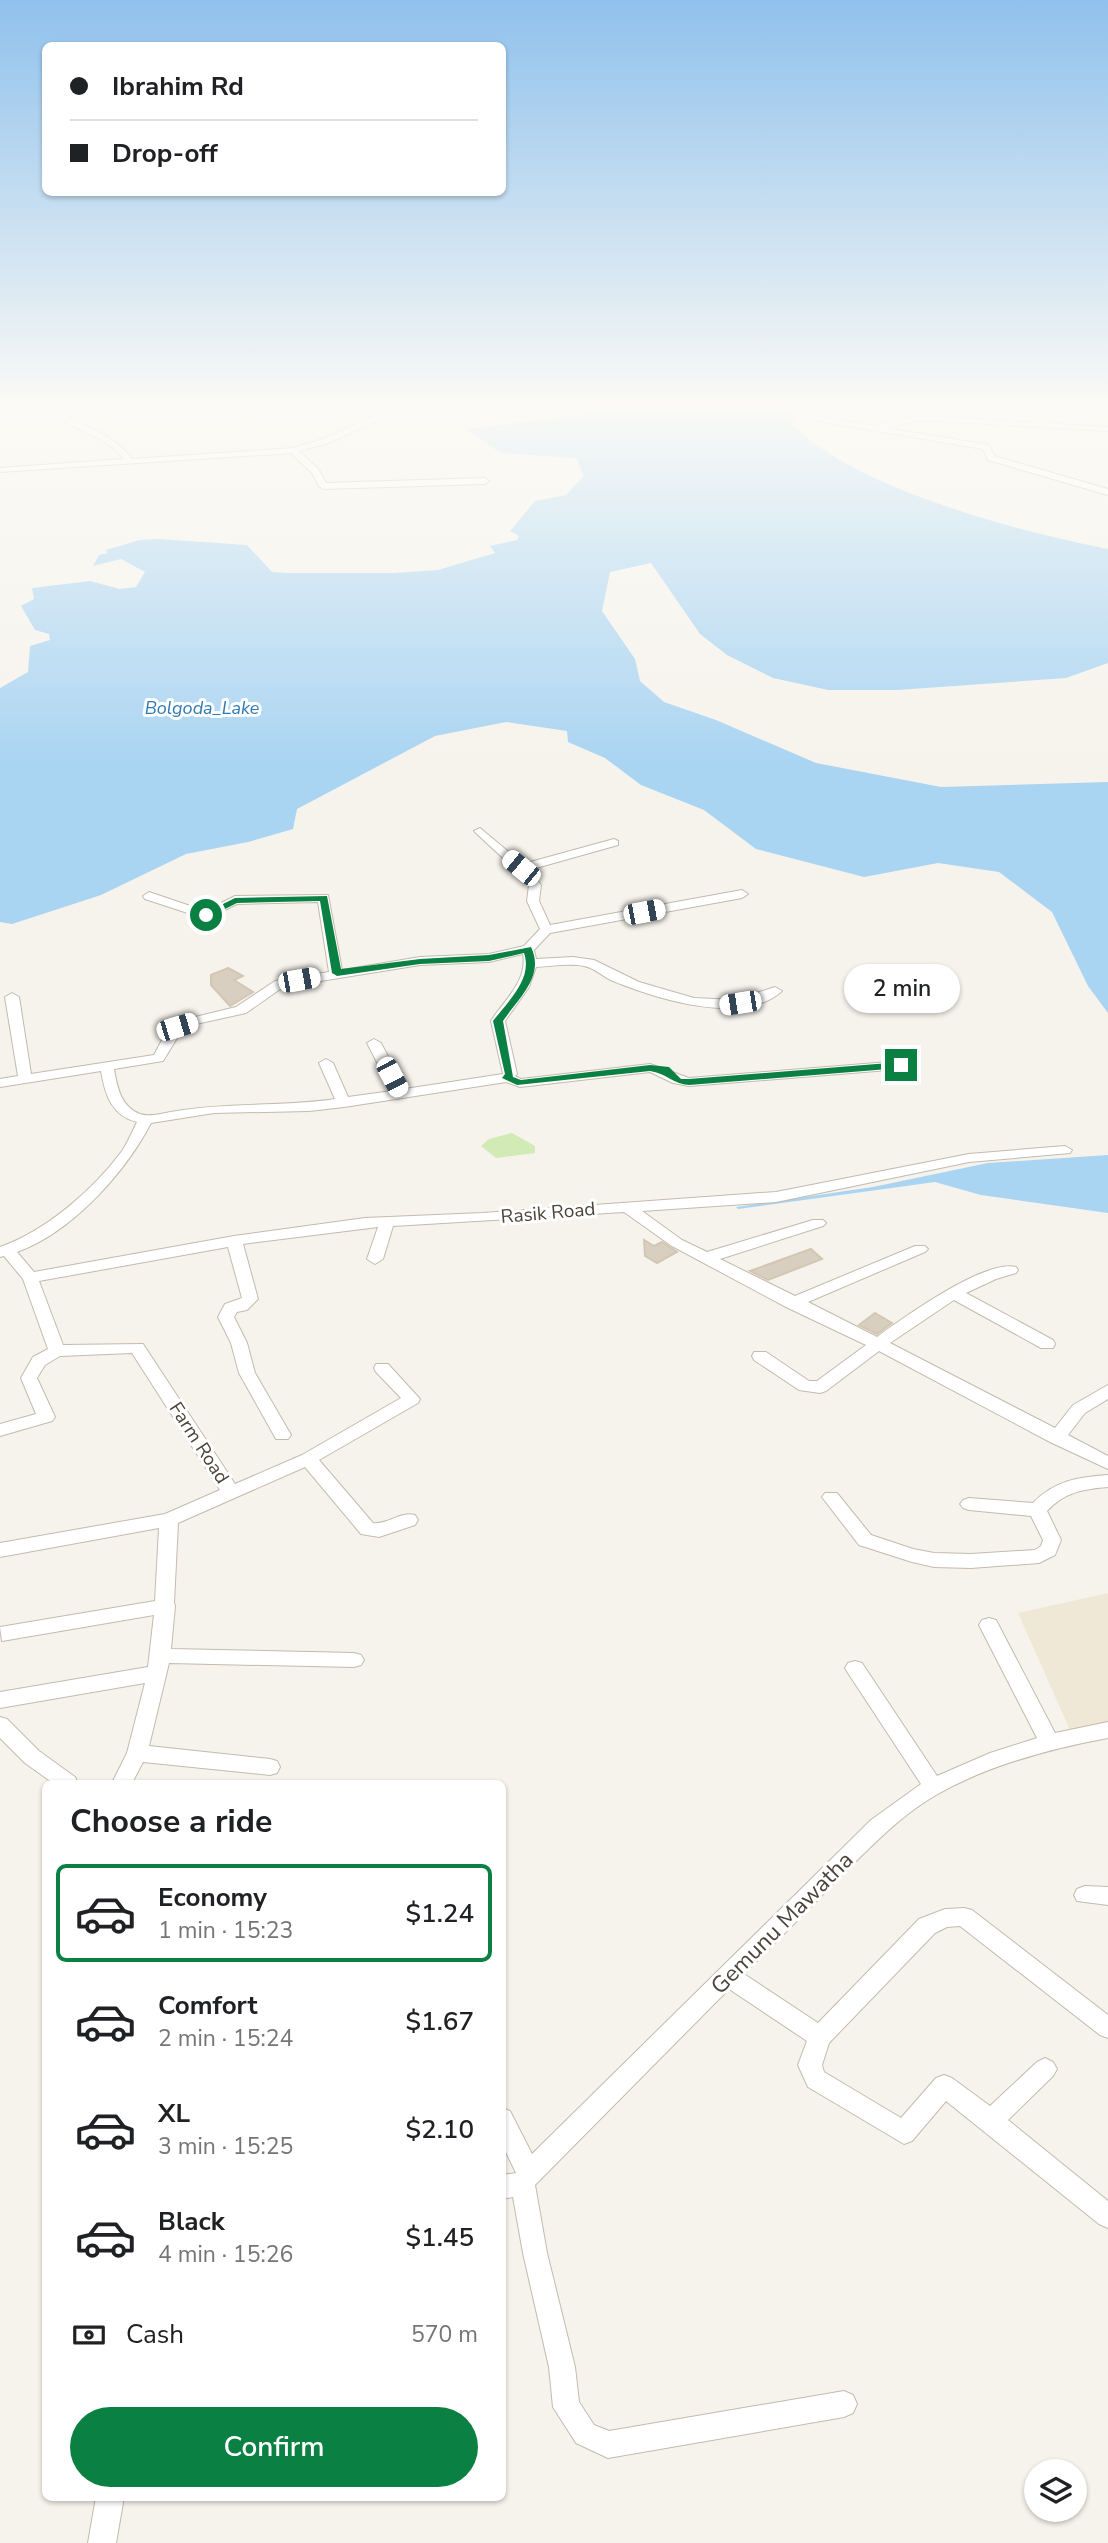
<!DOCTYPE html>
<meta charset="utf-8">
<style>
body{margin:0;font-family:"Nunito Sans",sans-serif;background:#f6f6f6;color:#202124;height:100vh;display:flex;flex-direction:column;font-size:26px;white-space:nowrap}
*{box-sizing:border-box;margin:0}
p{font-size:23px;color:#757577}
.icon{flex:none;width:38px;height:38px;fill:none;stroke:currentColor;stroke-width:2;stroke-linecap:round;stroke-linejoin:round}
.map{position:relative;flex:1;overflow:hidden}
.sheet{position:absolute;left:42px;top:1780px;width:464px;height:721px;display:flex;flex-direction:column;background:#fff;border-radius:10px;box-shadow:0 2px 5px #0004}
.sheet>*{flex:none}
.hud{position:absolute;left:42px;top:42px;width:464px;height:154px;border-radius:10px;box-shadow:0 2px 5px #0004;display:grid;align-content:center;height:154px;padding:0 28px;background:#fff}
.controls{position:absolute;left:1024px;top:2459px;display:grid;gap:14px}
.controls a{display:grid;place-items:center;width:63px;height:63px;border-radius:50%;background:#fff;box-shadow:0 2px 5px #0004;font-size:35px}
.end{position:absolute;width:32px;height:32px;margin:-16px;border:9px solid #0b8043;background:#fff;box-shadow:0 0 0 4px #fff}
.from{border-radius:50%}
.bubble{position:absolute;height:49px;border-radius:24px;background:#fff;box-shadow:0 2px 5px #0004;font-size:23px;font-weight:600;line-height:49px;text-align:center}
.car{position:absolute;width:21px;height:42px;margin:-21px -10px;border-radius:9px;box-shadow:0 0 5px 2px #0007;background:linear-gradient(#fff 24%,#345 0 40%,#fff 0 76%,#345 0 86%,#fff 0)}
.hud b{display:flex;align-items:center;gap:24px;height:66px;font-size:26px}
.hud b+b{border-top:2px solid #e0e0e0}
.hud i{width:18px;height:18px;background:#202124}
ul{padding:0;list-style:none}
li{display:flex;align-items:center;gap:21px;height:98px;margin:0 14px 10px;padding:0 14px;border:4px solid transparent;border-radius:10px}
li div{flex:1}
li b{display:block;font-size:26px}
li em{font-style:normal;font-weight:600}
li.active{border-color:#0b8043}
li>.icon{width:63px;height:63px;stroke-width:1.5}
h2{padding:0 28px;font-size:32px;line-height:84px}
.pay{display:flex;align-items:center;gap:18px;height:77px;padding:0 28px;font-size:26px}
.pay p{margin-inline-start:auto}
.action{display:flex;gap:14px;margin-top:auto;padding:14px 28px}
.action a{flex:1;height:80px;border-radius:42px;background:#0b8043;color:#fff;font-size:28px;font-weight:600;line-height:80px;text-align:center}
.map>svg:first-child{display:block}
.education{fill:#efe8d6}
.green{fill:#d2eab5}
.water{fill:#a9d4f2}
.building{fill:#d8cfc1;stroke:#d3c7b4;stroke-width:2}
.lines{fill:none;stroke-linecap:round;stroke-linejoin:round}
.street-casing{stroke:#c2bbae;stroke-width:2}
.street{fill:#fff;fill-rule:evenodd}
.route{fill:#0b8043}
.labels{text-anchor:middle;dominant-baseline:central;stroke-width:6;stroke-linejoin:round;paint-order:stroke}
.far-water-label{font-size:18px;font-style:italic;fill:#2e7ab2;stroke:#fff}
.street-label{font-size:19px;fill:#4b4439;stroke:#fff}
.near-street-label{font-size:23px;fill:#4b4439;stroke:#fff}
</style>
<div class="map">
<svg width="1108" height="2543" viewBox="0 0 1108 2543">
<rect width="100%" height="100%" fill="#f6f3ec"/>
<path class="education" d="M1108 1593V1723L1070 1730 1018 1613Z"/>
<path class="green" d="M512 1133 535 1146V1153L496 1158 481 1146 489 1139Z"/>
<path class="water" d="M600 409H802L791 423C852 488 1020 532 1108 549V663L1066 678 897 690H828L773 678 727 655 700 634 651 563 610 572 602 611 635 659 640 681 664 702 716 720 816 763 941 787 1108 782V1013L1088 986 1052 912 999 872 938 863 864 877 756 849 704 810 641 785 605 758 568 742 567 731 506 722 435 736 297 809 293 829 248 842 186 854 101 895 12 924 0 922V688L28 672 30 646 50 640 49 634 35 630 21 606 34 599 32 588 90 581 120 589 136 587 145 572 121 559 93 566 99 555 107 553 106 550 140 540 159 539 247 545 272 572 287 573H394L438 570 495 553 490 546 517 540 519 536 510 531 535 501 566 495 584 476 576 458 500 453 467 429 576 416Z
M1108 1155V1213L981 1195 935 1182 738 1209 736 1207 873 1187 988 1163Z"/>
<path class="building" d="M228 968 243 976 234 980 253 992 230 1006 211 985V975Z
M644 1240 654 1246 662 1242 677 1252 657 1263 645 1256Z
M811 1249 822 1259 768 1280 750 1271Z
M875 1313 892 1323 877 1334 859 1325Z"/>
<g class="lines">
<g class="street-casing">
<path id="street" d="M52 409C62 409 64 414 72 419 94 431 116 437 132 459L293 448 323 439 390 409H401L329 443 299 451 319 470 326 483 485 478 489 481 485 484 323 489 319 486 312 473 291 453 0 472V468L124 459C106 434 71 433 52 409Z
M795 409 820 417 876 426 920 416 1108 427V431L920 420 886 428 989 445 994 456 1108 489V495L988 460 983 449 818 421 795 413Z
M480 828 523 864 614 839 618 841V845L529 870 541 885 539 901 550 925 742 890 748 894 742 898 550 933 534 950 536 959 573 957 594 960 639 982 694 998 735 1000 775 987 782 991C743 1027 655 998 613 981 603 977 595 968 584 966 569 963 552 966 536 967L529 987 505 1021 517 1074 515 1076 521 1079 650 1064 689 1078 901 1061 908 1065 901 1069 689 1086 673 1083 650 1072 520 1087 506 1082 344 1107 309 1111 214 1113 151 1123C125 1173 71 1233 17 1252L34 1272 234 1236 365 1218 483 1213 776 1192 969 1154 1065 1146 1072 1150 1070 1153 969 1162 776 1202 642 1211 682 1240 707 1252 813 1220H823L826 1223 823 1226 720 1259 795 1296 915 1246H925L928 1249 925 1252 808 1302 877 1337C903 1318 985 1259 1016 1267L1018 1270 1016 1273 996 1279 966 1293 1053 1340 1055 1344 1053 1348H1041L954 1300 890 1343 1055 1428 1073 1405 1108 1385V1399L1085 1413 1068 1435 1108 1456V1469L1050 1442 879 1351 826 1391 820 1393 799 1390 754 1360 752 1356 754 1352H766L809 1381H817L866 1345 786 1307 672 1246 624 1212 393 1226 383 1259 375 1264 367 1259 378 1227 243 1244 258 1299 247 1310 237 1312 234 1317 247 1343 255 1373 291 1435 288 1439H276L239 1373 231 1343 218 1317 225 1304 242 1298 228 1247 39 1281 63 1345 143 1344 235 1484 302 1455 401 1398 376 1372 374 1368 376 1364H388L420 1399 418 1403 319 1460 373 1523C388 1525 400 1511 415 1515L418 1520 415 1525 379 1537 361 1534 305 1467 178 1523 174 1603 175 1606 171 1649 354 1653 361 1655 364 1660 361 1665 354 1667 169 1663 149 1746 270 1759 277 1761 280 1767 277 1773 270 1775 143 1762 132 1783H112L127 1753 145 1683 0 1708V1692L148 1667 154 1615 2 1641 0 1627 155 1601 159 1528 0 1557V1543L165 1514 220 1490 132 1353 60 1356 45 1365 37 1378 55 1417 52 1421 0 1436V1424L36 1414 21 1378 33 1357 48 1349 23 1279 4 1256 0 1257V1247C46 1231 93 1190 122 1151 128 1142 132 1132 137 1122 112 1116 105 1095 101 1071L0 1087V1079L18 1076 5 997 12 993 19 997 31 1074 154 1055 169 1027 179 1021 236 1007 275 981 329 972 318 902 237 904 206 919 145 899 143 896 149 892 205 911 235 896 328 895 342 970 420 957 489 954 524 946 540 929 527 901 529 885 517 871 476 833 474 831ZM523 954C528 981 504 1000 491 1021L503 1074 405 1089 381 1043 374 1039 367 1043 392 1091 348 1097 333 1063 326 1059 319 1063 335 1099C283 1107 230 1102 177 1111 166 1112 150 1118 140 1114 121 1107 117 1087 114 1069L163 1061 182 1030 196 1024 246 1013 283 987 420 965 489 962Z
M1108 1475V1487C1083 1489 1065 1492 1047 1511L1061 1540 1055 1555 1039 1563 971 1568 934 1567 912 1562 859 1545 822 1497 825 1493H837L871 1535 913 1549 934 1553 971 1554 1035 1550 1041 1546 1043 1540 1031 1516 969 1510 963 1508 960 1504 963 1500 969 1498 1033 1503C1054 1481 1078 1477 1108 1475Z
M989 1618 996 1620 1055 1733 1108 1722V1738C1049 1749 988 1765 936 1795 898 1817 869 1849 838 1879 807 1911 775 1943 744 1974L818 2023 919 1919 945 1909 964 1908 972 1910 1108 2015V2038L1100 2035 960 1926 947 1927 935 1933 829 2043 822 2065 824 2072 901 2118 936 2078 944 2075 952 2078 990 2106 1037 2062 1045 2058 1053 2062 1057 2069 1053 2076 1008 2120 1108 2201V2228L1099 2224 946 2101 912 2141 904 2144 808 2087 798 2065 807 2041 729 1989 535 2185 547 2253 575 2367 579 2402 594 2425 609 2431 844 2391 853 2395 857 2404 853 2413 844 2417 608 2458 576 2443 553 2407 549 2367 523 2253 513 2197 502 2199V2175L516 2173 502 2144V2108L510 2111 532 2154 871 1820 921 1784 848 1673 845 1668 848 1663 855 1661 862 1663 937 1776 990 1753 1037 1738 979 1625 982 1620Z
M0 1717 7 1719 39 1751 75 1777 78 1783H53L25 1763 0 1738Z
M1085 1886 1108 1887V1905L1077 1901 1074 1895 1077 1889Z
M96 2497H124L116 2543H88Z"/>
</g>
<use href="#street" class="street"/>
</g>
<linearGradient id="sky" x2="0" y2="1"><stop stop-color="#8fc1ec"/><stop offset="0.53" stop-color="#fbfaf6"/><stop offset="1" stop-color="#fbfaf6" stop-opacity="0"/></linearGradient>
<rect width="1108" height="765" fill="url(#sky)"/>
<path class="route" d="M327 896 341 969 420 959 489 955 531 947C545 976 519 998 503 1021L513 1077 521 1080 650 1065 669 1067 681 1079H689L901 1062 906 1065 901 1068 689 1085C673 1084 666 1073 650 1071L517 1085 502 1078 505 1074 493 1021C508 1001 533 979 524 953L489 961 420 964 337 976 332 973 320 901 237 903 209 917 201 915 235 898Z"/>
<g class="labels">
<g class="far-water-label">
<text x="202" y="708">Bolgoda_Lake</text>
</g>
<g class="street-label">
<text transform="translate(548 1213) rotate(-5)">Rasik Road</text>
<text transform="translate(199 1443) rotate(57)">Farm Road</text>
</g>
<g class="near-street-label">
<text transform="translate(782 1923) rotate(-45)">Gemunu Mawatha</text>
</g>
</g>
</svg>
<div class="controls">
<a><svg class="icon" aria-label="layers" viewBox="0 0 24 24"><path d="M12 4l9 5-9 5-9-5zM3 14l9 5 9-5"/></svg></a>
</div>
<i class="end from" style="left:206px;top:915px"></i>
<i class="end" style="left:901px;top:1065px"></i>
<div class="bubble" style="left:844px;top:964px;width:116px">2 min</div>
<i class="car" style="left:521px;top:868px;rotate:309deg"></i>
<i class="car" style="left:644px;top:912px;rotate:79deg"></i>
<i class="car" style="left:299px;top:980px;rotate:80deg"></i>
<i class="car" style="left:740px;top:1003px;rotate:261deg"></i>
<i class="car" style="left:177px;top:1027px;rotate:73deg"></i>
<i class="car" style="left:392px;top:1077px;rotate:152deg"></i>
<div class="hud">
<b><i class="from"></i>Ibrahim Rd</b>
<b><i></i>Drop-off</b>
</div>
<section class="sheet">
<h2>Choose a ride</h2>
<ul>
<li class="active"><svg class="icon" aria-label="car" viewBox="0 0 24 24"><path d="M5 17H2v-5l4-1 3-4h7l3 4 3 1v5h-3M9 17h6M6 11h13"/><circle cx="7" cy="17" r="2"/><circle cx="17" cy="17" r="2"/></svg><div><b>Economy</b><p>1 min · 15:23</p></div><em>$1.24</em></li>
<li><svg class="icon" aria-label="car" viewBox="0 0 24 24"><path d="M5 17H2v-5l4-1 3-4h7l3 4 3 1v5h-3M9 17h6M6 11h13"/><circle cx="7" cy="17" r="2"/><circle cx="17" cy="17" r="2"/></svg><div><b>Comfort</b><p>2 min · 15:24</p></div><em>$1.67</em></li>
<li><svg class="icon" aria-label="car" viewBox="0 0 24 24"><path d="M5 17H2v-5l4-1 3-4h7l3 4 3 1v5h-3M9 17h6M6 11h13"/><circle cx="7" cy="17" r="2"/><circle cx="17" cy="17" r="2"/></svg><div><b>XL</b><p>3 min · 15:25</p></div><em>$2.10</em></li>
<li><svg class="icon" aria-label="car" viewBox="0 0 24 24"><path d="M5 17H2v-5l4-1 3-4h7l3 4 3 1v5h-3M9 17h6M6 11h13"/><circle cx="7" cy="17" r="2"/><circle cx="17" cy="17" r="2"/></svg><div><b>Black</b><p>4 min · 15:26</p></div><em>$1.45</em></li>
</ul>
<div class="pay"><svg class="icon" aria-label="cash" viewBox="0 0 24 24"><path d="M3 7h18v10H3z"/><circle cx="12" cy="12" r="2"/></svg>Cash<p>570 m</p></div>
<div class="action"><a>Confirm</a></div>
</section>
</div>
